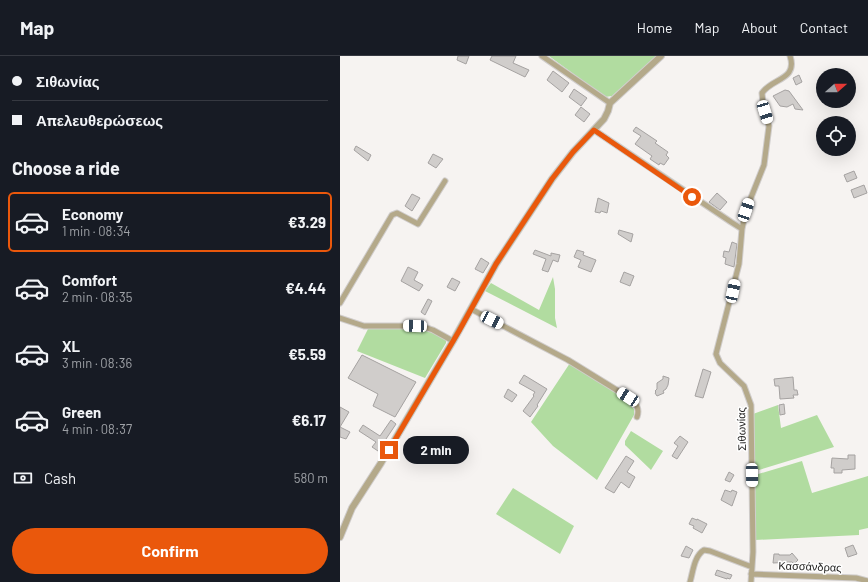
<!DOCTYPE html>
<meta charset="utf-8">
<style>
body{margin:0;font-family:Barlow,sans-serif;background:#242831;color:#f1f3f6;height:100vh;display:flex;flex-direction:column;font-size:15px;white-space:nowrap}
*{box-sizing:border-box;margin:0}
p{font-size:13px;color:#9ea1a6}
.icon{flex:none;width:22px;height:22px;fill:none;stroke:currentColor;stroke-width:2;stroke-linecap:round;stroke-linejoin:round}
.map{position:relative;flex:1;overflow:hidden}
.side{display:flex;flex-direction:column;background:#171b24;width:340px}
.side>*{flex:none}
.guide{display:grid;align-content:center;height:88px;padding:0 12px;background:#171b24}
.needle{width:26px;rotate:69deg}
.buttons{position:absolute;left:476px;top:12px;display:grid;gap:8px}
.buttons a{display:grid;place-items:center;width:40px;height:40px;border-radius:50%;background:#171b24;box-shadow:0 4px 16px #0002;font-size:20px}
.end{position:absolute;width:18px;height:18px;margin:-9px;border:5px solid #ea580c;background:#fff;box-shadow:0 0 0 2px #fff}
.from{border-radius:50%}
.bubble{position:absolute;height:28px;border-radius:14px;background:#171b24;box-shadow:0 4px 16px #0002;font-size:13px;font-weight:700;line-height:28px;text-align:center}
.car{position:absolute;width:12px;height:24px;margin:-12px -6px;border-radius:5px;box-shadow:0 0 3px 1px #0007;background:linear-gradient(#fff 24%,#345 0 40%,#fff 0 76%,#345 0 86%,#fff 0)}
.guide b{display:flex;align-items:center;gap:14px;height:38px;font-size:15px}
.guide b+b{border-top:1px solid #363941}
.guide i{width:10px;height:10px;background:#f1f3f6}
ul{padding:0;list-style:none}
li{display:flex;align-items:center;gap:12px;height:60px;margin:0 8px 6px;padding:0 4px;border:2px solid transparent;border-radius:6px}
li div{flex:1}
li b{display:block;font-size:15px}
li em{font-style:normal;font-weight:700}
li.on{border-color:#ea580c}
li>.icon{width:36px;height:36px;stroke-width:1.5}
h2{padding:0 12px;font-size:18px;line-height:48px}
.pay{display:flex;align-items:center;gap:10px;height:44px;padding:0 12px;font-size:15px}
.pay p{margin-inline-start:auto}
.primary-button{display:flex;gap:8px;margin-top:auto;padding:8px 12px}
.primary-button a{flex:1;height:46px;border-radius:24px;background:#ea580c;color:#fff;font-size:16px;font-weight:700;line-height:46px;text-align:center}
header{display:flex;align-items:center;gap:24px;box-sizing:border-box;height:56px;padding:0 20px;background:#171b24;border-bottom:1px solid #363941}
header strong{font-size:19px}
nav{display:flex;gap:22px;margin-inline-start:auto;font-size:14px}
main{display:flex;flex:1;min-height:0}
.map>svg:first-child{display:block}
.green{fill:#b1dca0}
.building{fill:#d0cdcb;stroke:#a5a2a1}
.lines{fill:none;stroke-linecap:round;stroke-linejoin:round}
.minor-casing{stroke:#d0cdcc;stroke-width:7}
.tertiary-casing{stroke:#d0cdcc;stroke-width:8}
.minor{stroke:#b4a98a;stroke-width:5}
.tertiary{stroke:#b4a98a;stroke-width:6}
.route{stroke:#ea580c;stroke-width:5}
.labels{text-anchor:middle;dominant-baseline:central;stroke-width:3;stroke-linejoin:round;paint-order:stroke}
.street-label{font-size:11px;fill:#232221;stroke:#fff}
</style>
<header>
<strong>Map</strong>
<nav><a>Home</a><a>Map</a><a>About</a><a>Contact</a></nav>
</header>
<main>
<section class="side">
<div class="guide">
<b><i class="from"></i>Σιθωνίας</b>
<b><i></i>Απελευθερώσεως</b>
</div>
<h2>Choose a ride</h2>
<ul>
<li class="on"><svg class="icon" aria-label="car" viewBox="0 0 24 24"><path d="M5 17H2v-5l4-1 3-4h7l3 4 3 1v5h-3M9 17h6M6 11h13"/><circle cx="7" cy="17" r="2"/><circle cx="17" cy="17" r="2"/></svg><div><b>Economy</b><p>1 min · 08:34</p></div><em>€3.29</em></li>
<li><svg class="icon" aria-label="car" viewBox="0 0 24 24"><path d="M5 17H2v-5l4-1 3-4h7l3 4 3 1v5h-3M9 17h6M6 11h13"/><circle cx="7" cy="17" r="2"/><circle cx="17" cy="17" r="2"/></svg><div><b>Comfort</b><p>2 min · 08:35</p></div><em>€4.44</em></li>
<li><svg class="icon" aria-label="car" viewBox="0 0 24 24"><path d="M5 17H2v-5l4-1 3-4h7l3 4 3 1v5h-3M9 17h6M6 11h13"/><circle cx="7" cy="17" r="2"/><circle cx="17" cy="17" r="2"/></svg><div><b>XL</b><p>3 min · 08:36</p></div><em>€5.59</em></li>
<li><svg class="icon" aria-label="car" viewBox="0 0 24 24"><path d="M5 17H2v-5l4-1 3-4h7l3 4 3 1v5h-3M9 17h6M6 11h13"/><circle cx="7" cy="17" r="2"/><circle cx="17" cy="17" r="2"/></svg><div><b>Green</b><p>4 min · 08:37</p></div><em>€6.17</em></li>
</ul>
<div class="pay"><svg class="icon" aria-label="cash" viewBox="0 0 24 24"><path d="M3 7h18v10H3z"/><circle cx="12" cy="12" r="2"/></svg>Cash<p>580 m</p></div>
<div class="primary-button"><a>Confirm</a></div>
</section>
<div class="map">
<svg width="528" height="526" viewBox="0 0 528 526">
<rect width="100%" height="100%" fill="#f6f3f1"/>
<path class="green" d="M209 0H317L272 40 265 41Z
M213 221 215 233V262L217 272 145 235 151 227 199 254Z
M46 272C62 272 80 270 95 276 99 277 102 281 106 284V287L85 322 17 295 28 273Z
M230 307 286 341 287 347 294 353V359L257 424 213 390 191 366Z
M438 349 441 372 477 359 494 391 419 414 413 411V358Z
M291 375 323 395 311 414 285 389V385Z
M462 405 472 437 528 420V472L519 474V479L415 484 414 421 415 419Z
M173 432 234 470 220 498 156 458Z"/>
<path class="building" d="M118 0H129L126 8 117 4Z
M152 0H176L173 7 189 14 185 21 150 4Z
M213 15 229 27 222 36 207 24Z
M459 19 462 26 456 29 453 22Z
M234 33 247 42 241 50 229 41Z
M445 34 449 35 463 54 455 53 453 48 447 51 440 50 433 40Z
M241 51 250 58 244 66 235 59Z
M296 71 317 85 315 87 328 96 326 99 329 102 324 109 320 107 319 109 310 103 312 100 295 88 301 80 293 75Z
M16 90 31 99 28 105 14 94Z
M93 98 103 103 96 112 88 107Z
M514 115 517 122 507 126 504 119Z
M524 129 527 137 514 142 511 134Z
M377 137 387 146 380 154 369 146Z
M72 138 80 142 72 155 65 150Z
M258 142 269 147 267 157 261 155 260 157 255 156Z
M279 174 293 178 291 186 278 178Z
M392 186 397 188 394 211 385 208 386 202 383 201 384 195 389 196Z
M195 194 211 200V197L220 199 218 206 213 204 208 216 202 214 206 203 193 198Z
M237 194 244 196 243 199 256 204 251 216 238 211 241 204 234 201Z
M141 202 149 207 143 217 135 213Z
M68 211 78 216 74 224 83 229 79 235 61 225Z
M284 216 294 220 290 230 280 226Z
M112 222 120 226 115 235 107 231Z
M88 243 92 245 85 259 81 256Z
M22 299 76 326 55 361 33 350 38 338 8 322Z
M363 313 371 316 363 342 355 340Z
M184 319 207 333 197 349 198 350 190 361 183 355 194 340 193 339 195 336 179 327Z
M323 320 329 322 328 329 326 333 323 335 324 337 317 340 315 337 316 336 315 335 317 333V327L323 323Z
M453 321 454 334H457L458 339H453L454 342 440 343 439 330H435L434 323Z
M168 333 177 339 172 346 164 341Z
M444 348 445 358 440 359 439 349Z
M0 351 9 356 0 371 10 376 6 383 0 381Z
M51 364 56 368 38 395 32 391 36 386 19 375 23 369 40 380Z
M340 380 348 386 337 403 332 400 338 390 334 387Z
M508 399H515V413L502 414V417H494V412H491L492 402 508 403Z
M286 400 294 405 287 416 295 421 289 432 281 426 274 437 265 432Z
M389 416 394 419 390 426 385 424Z
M385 434 391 436 392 434 397 436 392 450 381 444Z
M352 462 357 464V463L367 468 362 477 353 472 354 470 349 468Z
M513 489 517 498 508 501 505 492Z
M346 490 353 494 349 502 341 500Z
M452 497 458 504 454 508 452 506 433 507 434 498H439V499H450Z
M377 514 392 519 390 523 387 522V523L375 519Z"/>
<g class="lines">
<g class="minor-casing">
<path id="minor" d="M202 0 270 47
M254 74 391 166 402 173 399 208 376 298 380 307 404 330 411 349 413 496 411 526
M402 173 406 154 424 109 429 70 423 48 422 37C432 22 458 24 450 0
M0 247 52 159 57 157 78 168 105 125
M131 253 228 304 288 341C296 347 300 352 297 361
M0 262 24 270H65L84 271 93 274 113 285
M411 518 516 522 528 525
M350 526C353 516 354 500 364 494L370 495 412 511"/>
</g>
<g class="tertiary-casing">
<path id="tertiary" d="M0 481 12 452 41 407 113 285 156 208 212 123 233 96 264 63 268 55 270 47 321 0"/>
</g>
<use href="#minor" class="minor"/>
<use href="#tertiary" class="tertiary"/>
</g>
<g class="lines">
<path class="route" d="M49 394 119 275 156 208 212 123 233 96 254 74 352 141"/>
</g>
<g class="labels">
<g class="street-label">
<text transform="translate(401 373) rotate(-91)">Σιθωνίας</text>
<text transform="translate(470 510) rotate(2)">Κασσάνδρας</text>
</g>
</g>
</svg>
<div class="buttons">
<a><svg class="needle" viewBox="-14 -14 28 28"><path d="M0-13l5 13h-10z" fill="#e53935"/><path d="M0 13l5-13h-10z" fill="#9ea1a6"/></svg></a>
<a><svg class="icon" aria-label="locate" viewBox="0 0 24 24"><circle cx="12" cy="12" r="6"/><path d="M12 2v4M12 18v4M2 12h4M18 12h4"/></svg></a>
</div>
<i class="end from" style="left:352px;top:141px"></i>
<i class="end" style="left:49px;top:394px"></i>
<div class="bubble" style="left:63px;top:380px;width:66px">2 min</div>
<i class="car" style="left:425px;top:56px;rotate:163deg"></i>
<i class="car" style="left:406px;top:154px;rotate:19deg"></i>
<i class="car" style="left:393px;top:235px;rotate:12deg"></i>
<i class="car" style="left:152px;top:264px;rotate:117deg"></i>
<i class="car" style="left:75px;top:270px;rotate:272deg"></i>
<i class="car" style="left:288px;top:341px;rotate:303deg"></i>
<i class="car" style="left:412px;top:419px;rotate:179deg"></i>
</div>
</main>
